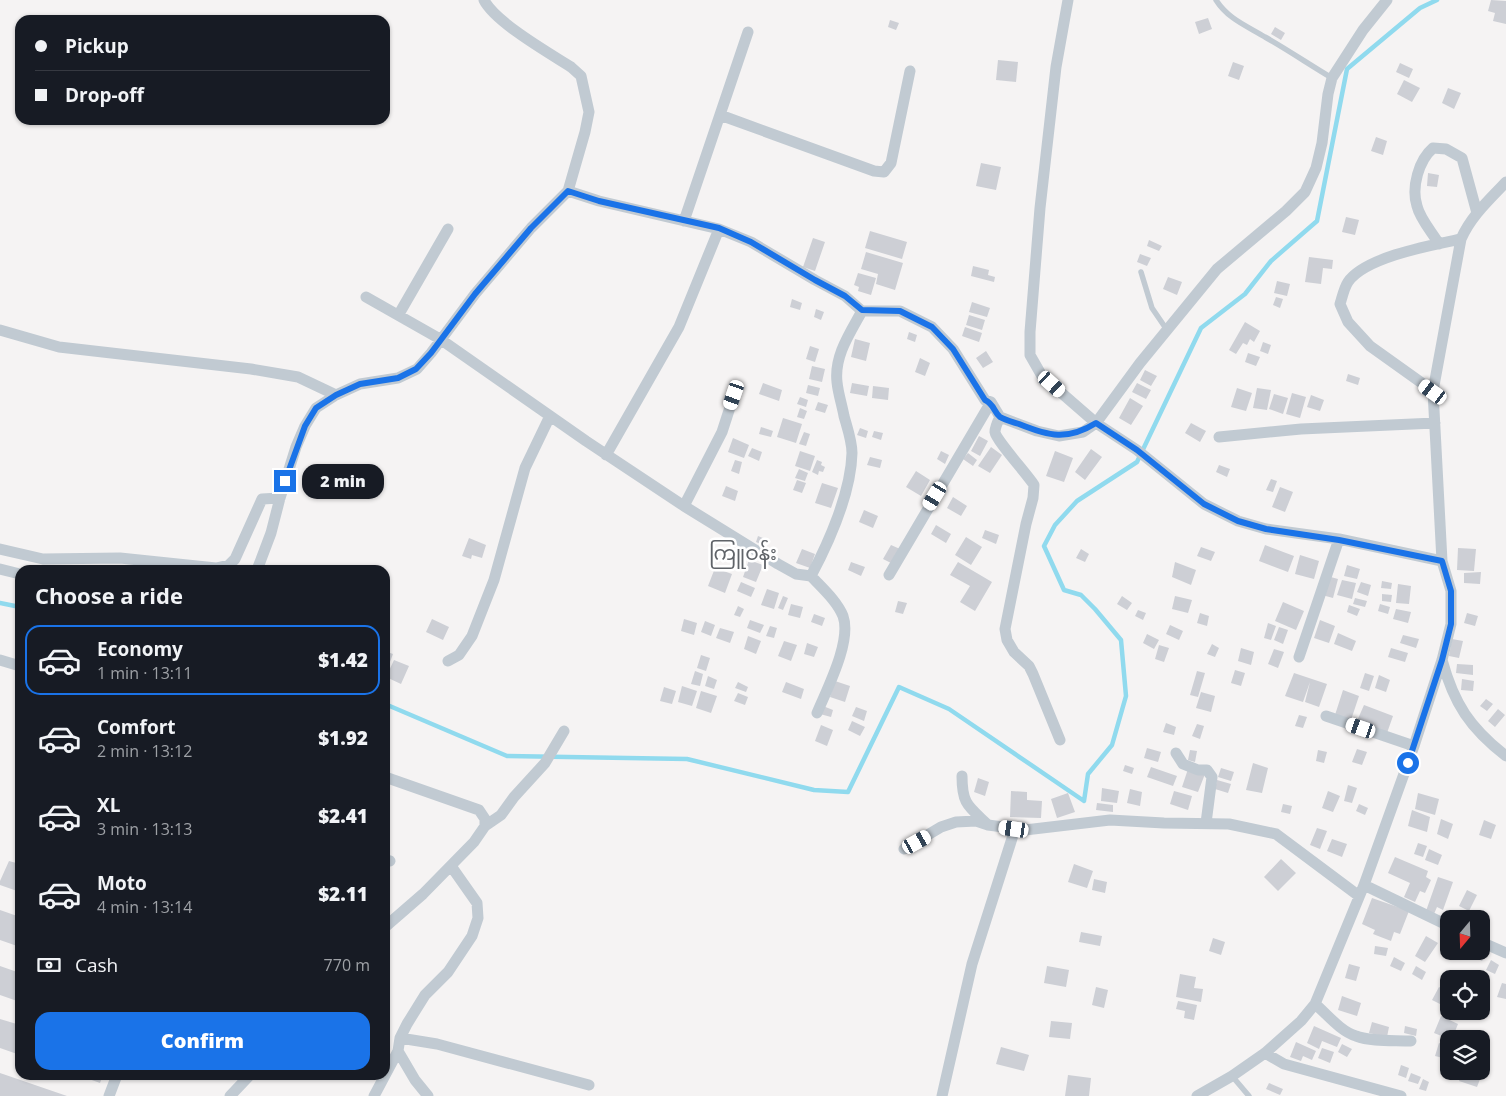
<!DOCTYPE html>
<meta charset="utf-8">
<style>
body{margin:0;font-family:"Open Sans","Noto Sans Myanmar",sans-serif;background:#242831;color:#f1f3f6;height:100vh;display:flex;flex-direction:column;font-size:19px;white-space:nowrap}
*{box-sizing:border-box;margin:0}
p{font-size:16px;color:#9ea1a6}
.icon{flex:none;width:28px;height:28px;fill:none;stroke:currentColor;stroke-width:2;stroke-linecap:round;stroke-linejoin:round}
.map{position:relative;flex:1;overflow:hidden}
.drawer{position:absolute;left:15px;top:565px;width:375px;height:515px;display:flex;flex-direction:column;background:#171b24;border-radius:15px;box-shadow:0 1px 4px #0004}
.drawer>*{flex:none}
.top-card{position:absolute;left:15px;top:15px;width:375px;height:110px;border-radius:15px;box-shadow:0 1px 4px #0004;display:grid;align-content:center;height:110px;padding:0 20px;background:#171b24}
.needle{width:32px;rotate:199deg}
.tools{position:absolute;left:1440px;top:910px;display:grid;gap:10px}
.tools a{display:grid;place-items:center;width:50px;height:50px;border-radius:10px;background:#171b24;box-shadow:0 1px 4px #0004;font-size:25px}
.end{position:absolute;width:22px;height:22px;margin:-11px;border:6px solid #1a73e8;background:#fff;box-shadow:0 0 0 2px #fff}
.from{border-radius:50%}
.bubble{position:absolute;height:35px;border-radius:15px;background:#171b24;box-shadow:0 1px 4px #0004;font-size:16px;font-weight:800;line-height:35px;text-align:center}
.car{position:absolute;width:15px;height:30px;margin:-15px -8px;border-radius:6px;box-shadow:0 0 4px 1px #0007;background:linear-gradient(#fff 24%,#345 0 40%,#fff 0 76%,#345 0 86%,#fff 0)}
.top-card b{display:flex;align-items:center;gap:18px;height:48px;font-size:19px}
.top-card b+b{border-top:1px solid #363941}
.top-card i{width:12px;height:12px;background:#f1f3f6}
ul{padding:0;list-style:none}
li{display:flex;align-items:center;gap:15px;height:70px;margin:0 10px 8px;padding:0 10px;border:2px solid transparent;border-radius:15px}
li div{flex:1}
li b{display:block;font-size:19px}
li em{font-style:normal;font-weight:800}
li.on{border-color:#1a73e8}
li>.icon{width:45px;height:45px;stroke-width:1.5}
h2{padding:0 20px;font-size:22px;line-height:60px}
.pay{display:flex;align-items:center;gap:12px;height:55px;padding:0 20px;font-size:19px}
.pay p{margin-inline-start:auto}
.action{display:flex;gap:10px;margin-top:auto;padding:10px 20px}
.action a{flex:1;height:58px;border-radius:15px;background:#1a73e8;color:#fff;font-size:20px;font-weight:800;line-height:58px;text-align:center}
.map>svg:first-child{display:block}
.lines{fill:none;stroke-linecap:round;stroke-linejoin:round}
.stream{stroke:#90daee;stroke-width:4.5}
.building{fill:#cdcfd5}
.service{stroke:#c1cad2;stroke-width:5.5}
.minor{stroke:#c1cad2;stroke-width:11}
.route{stroke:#1a73e8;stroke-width:6}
.labels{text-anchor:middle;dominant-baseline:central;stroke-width:5;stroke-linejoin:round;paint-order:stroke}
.quarter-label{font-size:20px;fill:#5f6368;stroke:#fff}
</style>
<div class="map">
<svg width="1506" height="1096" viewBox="0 0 1506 1096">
<rect width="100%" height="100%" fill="#f5f3f3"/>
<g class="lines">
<path class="stream" d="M0 603 20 607
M385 704 507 756 687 759 814 790 848 792 899 687 949 709 1084 801 1088 774 1112 745 1126 696 1121 640 1095 609 1081 595 1064 590 1044 546 1055 525 1077 501 1137 462 1201 328 1245 294 1271 261 1317 221 1347 69 1420 8 1437 0"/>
</g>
<path class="building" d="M1491 0 1506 1V24L1493 21 1495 13 1488 11Z
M1208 18 1212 29 1199 34 1195 22Z
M890 20 899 23 896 30 888 27Z
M1275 27 1285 33 1281 40 1271 34Z
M998 60 1018 62 1016 82 996 80Z
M1233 62 1244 66 1239 80 1228 76Z
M1400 63 1413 69 1409 78 1396 72Z
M1404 80 1420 88 1412 102 1397 94Z
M1448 88 1461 93 1454 109 1442 103Z
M1376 137 1387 141 1383 155 1371 151Z
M981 163 1001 167 996 190 976 186Z
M1428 173 1439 175 1437 187 1427 186Z
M1346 217 1359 220 1355 235 1342 232Z
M870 231 907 242 902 259 865 248Z
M813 238 825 242 815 271 803 267Z
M1149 240 1162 246 1159 251 1147 246Z
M866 252 903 263 895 290 876 284 878 274 861 269Z
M1140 254 1151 258 1147 266 1137 262Z
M1309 257 1333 260 1332 269 1323 268 1321 284 1305 282Z
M973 266 989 270 988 275 995 277 994 282 971 276Z
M858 273 876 278 871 295 858 291 859 287 854 285Z
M1168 277 1182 282 1177 295 1163 289Z
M1277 281 1290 284 1287 296 1274 293Z
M1276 297 1283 299 1280 308 1273 305Z
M792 299 802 303 800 310 790 307Z
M972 302 990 308 987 317 969 312Z
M816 309 824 312 821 320 814 317Z
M969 315 985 320 982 330 966 325Z
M1245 322 1260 331 1254 342 1250 339 1247 345 1243 343 1236 354 1229 350Z
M965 327 982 333 979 342 962 336Z
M909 332 917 335 915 342 907 339Z
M855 339 870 343 866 361 851 357Z
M1263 342 1271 345 1268 354 1260 351Z
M810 346 819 349 815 362 806 359Z
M986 351 993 362 983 368 976 358Z
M1248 353 1260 357 1256 366 1245 362Z
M920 358 930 363 925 376 915 372Z
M812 366 825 369 822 382 809 379Z
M1145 370 1157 376 1151 386 1140 380Z
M1348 374 1360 378 1358 385 1346 381Z
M763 383 782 390 779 401 759 394Z
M852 383 869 386 867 396 850 393Z
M1137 383 1151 390 1146 399 1132 392Z
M808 385 820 388 818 396 806 393Z
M873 386 889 388 888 400 872 398Z
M1237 388 1252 393 1246 411 1231 407Z
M1257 388 1271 390 1267 410 1253 408Z
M1292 393 1306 397 1300 418 1286 414Z
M1274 394 1288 398 1283 414 1269 409Z
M1311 395 1324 400 1320 411 1307 407Z
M800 397 808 400 806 407 797 404Z
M1130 398 1143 406 1131 425 1119 418Z
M818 402 828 405 825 413 815 410Z
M800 408 807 411 804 419 797 417Z
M783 418 802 424 796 443 777 437Z
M1191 423 1206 431 1200 442 1185 433Z
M761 427 773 431 771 437 759 434Z
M860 428 868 431 866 438 857 435Z
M874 431 883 433 881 440 872 437Z
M804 432 810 434 806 446 799 444Z
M979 436 988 441 980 456 971 451Z
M733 438 749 445 744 458 728 452Z
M991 447 1002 455 990 473 978 466Z
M752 448 762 452 759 461 748 456Z
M1091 449 1102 457 1085 480 1075 472Z
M800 451 815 456 810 471 795 466Z
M941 451 949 455 945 464 937 459Z
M1055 451 1073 458 1064 482 1046 476Z
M968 453 977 460 973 466 963 459Z
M870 457 882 460 880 468 867 465Z
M735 460 742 462 739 474 731 471Z
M817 460 822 462 821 465 825 467 823 472 819 471 818 475 812 472Z
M1219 465 1230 469 1227 477 1216 472Z
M799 469 808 473 805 481 795 478Z
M916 471 930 480 921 496 906 487Z
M1271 479 1277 481 1273 492 1266 490Z
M797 480 806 483 802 493 793 490Z
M822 483 838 488 831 508 815 503Z
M726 486 738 491 735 501 722 496Z
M1280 487 1293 492 1285 512 1272 507Z
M953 497 967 506 961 516 947 508Z
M864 510 878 516 873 528 859 522Z
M936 525 951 534 946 543 931 534Z
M985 530 999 535 996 544 982 538Z
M758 536 768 540 765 546 756 542Z
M966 537 982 547 971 565 955 555Z
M469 538 486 545 482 558 472 555 471 559 462 556Z
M891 545 900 549 893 564 883 559Z
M1265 545 1294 556 1288 572 1259 561Z
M1201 547 1215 552 1211 561 1197 556Z
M1458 548 1476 549 1474 571 1457 570Z
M802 549 815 554 810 568 796 563Z
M1081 549 1089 554 1085 562 1076 558Z
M1300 555 1319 561 1314 579 1295 574Z
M749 560 763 565 756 582 743 577Z
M851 562 865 567 861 576 848 570Z
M958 562 992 582 975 611 960 602 970 586 950 575Z
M1175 562 1196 570 1191 585 1172 577Z
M1347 565 1360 569 1357 579 1344 576Z
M715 568 732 574 725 593 708 586Z
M1481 572 1480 584 1464 583V573Z
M1327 576 1338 579 1333 598 1322 595Z
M1342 580 1356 583 1352 599 1337 595Z
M1382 581 1392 583 1391 589 1381 588Z
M741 582 755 588 751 597 737 591Z
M1361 582 1371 585 1368 596 1357 592Z
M1398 584 1411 586 1409 604 1396 603Z
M767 589 779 593 774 609 761 605Z
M1382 594 1392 595 1391 602 1382 601Z
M783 596 788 598 783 610 778 608Z
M1122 596 1132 603 1127 610 1117 604Z
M1175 596 1192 600 1188 613 1172 609Z
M1355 598 1367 601 1365 607 1353 604Z
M898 601 907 603 903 614 895 612Z
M1283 602 1304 611 1296 630 1275 621Z
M791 604 803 607 800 618 788 615Z
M1380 604 1390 607 1388 614 1378 611Z
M1349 605 1360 609 1357 616 1347 612Z
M738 606 744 609 740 617 734 615Z
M1396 609 1411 612 1408 623 1393 619Z
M1138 610 1146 613 1143 620 1135 616Z
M1200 613 1209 616 1207 626 1197 623Z
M1467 613 1478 616 1475 626 1464 623Z
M814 614 825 618 822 626 811 622Z
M432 619 449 627 443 640 426 632Z
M684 619 697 623 694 635 681 631Z
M750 620 764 625 760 633 747 628Z
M1320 620 1335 626 1329 643 1314 638Z
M705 621 715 625 711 636 701 632Z
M1268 623 1276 626 1271 640 1264 638Z
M1170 625 1183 631 1179 640 1166 634Z
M770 626 777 628 774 638 766 636Z
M1279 627 1288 630 1283 644 1274 640Z
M720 628 734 632 730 643 716 638Z
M1338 633 1356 641 1352 651 1334 644Z
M1147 634 1159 640 1154 649 1143 643Z
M1403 635 1419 639 1416 648 1400 643Z
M748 636 761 641 756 654 744 649Z
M1452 639 1463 641 1459 658 1449 656Z
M784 641 797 645 791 661 778 656Z
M807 643 818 647 814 657 804 654Z
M1212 644 1219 648 1215 657 1207 654Z
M1159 645 1169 648 1164 662 1155 659Z
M1241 648 1254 652 1251 665 1238 661Z
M1391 648 1408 653 1405 662 1388 657Z
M1274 649 1284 652 1278 668 1268 664Z
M385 651 393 654 385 675Z
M701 655 710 658 706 671 697 668Z
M394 660 409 666 401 684 386 677Z
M1457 664 1473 665V675L1456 673Z
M1235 670 1245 673 1241 686 1231 683Z
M695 671 703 674 700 686 691 684Z
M1197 671 1205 673 1198 697 1190 695Z
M1294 673 1327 684 1319 707 1305 702 1310 682 1303 702 1285 696Z
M1365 673 1374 676 1369 691 1360 688Z
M1379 675 1390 680 1386 692 1375 688Z
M708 676 717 680 714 689 705 686Z
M1462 679 1474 681 1473 691 1461 690Z
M835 681 850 686 845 702 830 697Z
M738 682 748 687 746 692 735 688Z
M786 682 804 689 801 699 782 692Z
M682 686 697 691 692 706 678 702Z
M664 687 676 691 672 704 660 701Z
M1343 690 1359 696 1351 720 1335 715Z
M701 691 717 696 711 713 696 708Z
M1201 692 1215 696 1211 712 1196 708Z
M738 693 748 697 745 705 734 701Z
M1486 699 1493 704 1487 711 1480 706Z
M1364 705 1393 716 1387 733 1357 721Z
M823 706 833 710 831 717 820 714Z
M856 707 867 711 864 721 852 716Z
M1498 709 1505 715 1495 727 1488 721Z
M1299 715 1307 717 1303 728 1295 726Z
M852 721 865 727 860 736 848 730Z
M1166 723 1176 727 1174 735 1163 732Z
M1197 724 1204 726 1200 739 1192 736Z
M821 725 833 730 827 746 815 741Z
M1147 748 1161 752 1158 762 1144 758Z
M1357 749 1367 752 1362 765 1352 762Z
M1190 750 1197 751 1195 762 1188 760Z
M1318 750 1327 752 1324 763 1316 761Z
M1253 763 1268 768 1262 793 1246 790Z
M1125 765 1134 768 1132 774 1123 771Z
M1151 767 1177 776 1173 786 1147 777Z
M1221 768 1234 772 1231 781 1218 777Z
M1188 769 1205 774 1198 792 1182 787Z
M978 778 989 782 985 796 974 792Z
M1217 780 1231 784 1228 793 1215 789Z
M1348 785 1357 788 1352 803 1344 801Z
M1102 788 1119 791 1117 803 1101 801Z
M1130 789 1142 792 1140 806 1127 803Z
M1011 791 1027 792V800L1042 801 1041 818 1010 817Z
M1174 791 1192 796 1188 810 1170 804Z
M1328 791 1340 796 1333 812 1322 808Z
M1068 793 1075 812 1057 818 1051 799Z
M1418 793 1439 799 1435 815 1415 809Z
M1097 803 1113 805V812L1096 810Z
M1283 804 1292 806 1290 814 1281 812Z
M1359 804 1368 808 1365 815 1356 811Z
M1412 810 1430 817 1427 832 1408 826Z
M1441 819 1453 824 1448 839 1437 834Z
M1484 820 1496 825 1491 839 1479 835Z
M1317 828 1327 831 1320 849 1310 845Z
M1332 839 1347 844 1342 857 1327 851Z
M1418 843 1427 846 1423 857 1414 854Z
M1429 849 1442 855 1438 865 1425 860Z
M1395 857 1428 871 1426 877 1431 880 1425 893 1420 891 1415 902 1404 897 1410 883 1388 873Z
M1281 859 1296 873 1278 891 1264 877Z
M9 861 20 864V892L0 885V881Z
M1074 864 1093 871 1087 888 1068 882Z
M1438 877 1453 882 1443 910 1437 907 1434 914 1426 911Z
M1094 879 1107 882 1105 893 1092 890Z
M1467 890 1477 895 1469 911 1459 906Z
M1372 898 1409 911 1400 934 1394 932 1391 941 1373 934 1375 930 1362 924Z
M0 910 20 917V947L0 940Z
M1081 932 1102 936 1100 946 1079 942Z
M1449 934V951H1458L1454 957 1440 949Z
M1426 936 1438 943 1425 962 1415 956Z
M1213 938 1225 942 1221 955 1209 951Z
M1375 946 1388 948 1386 956 1374 954Z
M1481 947 1488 950 1482 961 1467 953 1468 951H1481Z
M1394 957 1405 963 1401 971 1390 966Z
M1491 960 1499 965 1495 974 1486 970Z
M1349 964 1360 967 1356 981 1345 978Z
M0 966 20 973V1002L0 995Z
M1047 966 1069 970 1066 987 1044 983Z
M1416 966 1426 972 1422 980 1412 974Z
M1180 974 1196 977 1194 988 1203 989 1201 1002 1176 997Z
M1502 983 1506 984V999L1497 997Z
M1096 987 1108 990 1104 1008 1092 1005Z
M1439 987 1449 992 1448 1008 1432 1000Z
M1342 996 1361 1003 1357 1016 1338 1010Z
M1178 1001 1197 1005 1194 1020 1184 1018 1185 1011 1176 1009Z
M1441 1016 1458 1024 1452 1039H1449L1434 1033Z
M0 1019 20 1025V1055L0 1048Z
M1051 1021 1072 1023 1070 1039 1049 1037Z
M1372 1022 1389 1027 1387 1037 1369 1033Z
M1314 1026 1341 1038 1337 1047 1322 1041 1319 1049 1307 1043Z
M1405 1026 1417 1029 1416 1036 1404 1033Z
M1296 1042 1316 1051 1312 1060 1303 1056 1301 1061 1290 1057Z
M1439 1043 1449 1047V1061L1447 1065 1441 1063 1443 1058 1435 1056Z
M1342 1044 1352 1049 1347 1057 1338 1052Z
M1001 1047 1029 1055 1024 1071 996 1064Z
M1322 1048 1334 1052 1330 1063 1318 1058Z
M1401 1065 1409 1068 1406 1078 1398 1075Z
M1463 1071H1474L1482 1074 1477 1087 1459 1081Z
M0 1073 67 1096H0Z
M1411 1073 1421 1077 1418 1084 1408 1081Z
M78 1075H103L100 1083Z
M1068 1075 1091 1078 1089 1096H1065Z
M1423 1079 1429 1082 1426 1091 1419 1089Z
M1269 1083 1283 1089 1280 1095 1266 1089Z"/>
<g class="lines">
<path class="service" d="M1216 0C1228 19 1247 26 1265 37 1288 50 1310 65 1332 78
M1141 272 1152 308 1167 330
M1232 1076 1249 1096"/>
<path class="minor" d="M484 0C495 22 549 53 571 67L581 76 589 112 585 132 568 191
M1068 0 1056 67 1040 208 1030 332V355L1042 376 1096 423 1137 450 1204 504 1238 521 1266 529 1339 539 1442 561
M720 115 874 171 884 172 891 163 910 71
M684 221 748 32
M1439 244C1432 232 1420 219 1417 206 1411 187 1419 160 1433 148L1446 149 1462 158 1477 213
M366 297 440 339 586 441 684 506 778 564 796 574 811 576C829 542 851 492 852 453 852 441 847 427 844 416 842 405 838 393 837 382 834 356 850 333 862 311
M399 314 448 229
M0 330 59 347 251 369 298 377 336 395
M1433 391 1370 346 1348 322 1340 304C1342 298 1344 288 1348 282 1365 257 1432 245 1461 239
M1000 417C998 421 995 428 995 432 996 440 1027 474 1034 485L1033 498 1026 524 1005 629 1007 640 1014 652 1029 666 1033 674 1060 740
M1219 437 1301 429 1435 423
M606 455 679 327 719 229
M684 506 722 432 734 395
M0 549 43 559 120 558 216 568 229 565 235 559 262 499 280 498
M0 569 20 574
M257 570 271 533 280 498 296 447 305 426 316 408 336 395 360 384 398 378 417 369 431 353 475 294 531 228 568 191 599 201 719 229 751 242 815 280 845 296 862 311H900L932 327 953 349 985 400 991 402 1000 417 1037 431 1059 436 1083 432 1096 423 1140 363 1217 269 1286 211 1305 192 1316 168 1322 143 1328 94 1332 78 1363 30 1387 0
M889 575 991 402
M811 576C822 588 837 601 843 616 852 641 827 689 817 713
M1299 657 1339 539
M0 660 20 666
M1442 660C1454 704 1470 728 1506 756
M448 661 459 655 472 636 494 580 525 468 550 416
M1326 716 1414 746
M1176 753 1183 764 1198 770H1207L1212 777 1206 823
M962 776C962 804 968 806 987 824
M385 777 479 810 485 819V826L474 842 423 894 385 927
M485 826 501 815 514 797 545 763 564 731
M904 849 941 827 956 822 976 821 988 825 1025 830 1110 820 1164 823 1229 824 1276 834 1359 896
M385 860 390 861
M1364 885 1449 926
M1481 942 1506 953
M1315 1004C1327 1014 1340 1031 1356 1036 1372 1042 1394 1040 1411 1041
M400 1038 437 1044 589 1085
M398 1051 415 1080 428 1096
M1265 1053 1284 1064 1401 1096
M109 1096 117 1075
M230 1096 250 1075
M374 1096 398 1051 400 1038 407 1024 425 995 448 972 472 936 478 918 477 903 451 866
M942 1096 972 964 1015 829
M1197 1096 1232 1076 1265 1053 1301 1021 1315 1004 1364 885 1414 746 1442 660 1451 624V591L1442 561 1433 391 1461 239C1471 216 1490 199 1506 182"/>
</g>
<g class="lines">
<path class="route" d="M285 481 305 426 316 408 336 395 360 384 398 378 416 369 431 353 475 294 531 228 568 191 599 201 719 228 751 242 815 280 845 296 862 310 900 311 932 327 953 349 985 400C994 404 994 412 1000 417 1005 420 1013 422 1019 424 1049 436 1067 441 1096 423L1137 450 1204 504 1238 521 1266 529 1339 540 1442 561 1451 591V624L1442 660 1408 763"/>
</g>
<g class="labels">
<g class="quarter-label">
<text x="743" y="552">ကြူဝန်း</text>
</g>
</g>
</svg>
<div class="tools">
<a><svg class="needle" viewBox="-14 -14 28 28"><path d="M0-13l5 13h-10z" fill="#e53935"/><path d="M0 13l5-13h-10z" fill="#9ea1a6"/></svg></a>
<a><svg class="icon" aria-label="locate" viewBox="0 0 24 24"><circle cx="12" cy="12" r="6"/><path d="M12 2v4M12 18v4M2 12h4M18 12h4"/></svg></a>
<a><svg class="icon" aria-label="layers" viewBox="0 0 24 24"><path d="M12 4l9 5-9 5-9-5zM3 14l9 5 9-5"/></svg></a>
</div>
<i class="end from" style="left:1408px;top:763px"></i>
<i class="end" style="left:285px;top:481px"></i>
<div class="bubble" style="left:302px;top:464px;width:82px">2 min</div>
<i class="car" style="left:1052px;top:384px;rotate:132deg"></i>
<i class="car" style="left:1433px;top:392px;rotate:306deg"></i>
<i class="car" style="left:734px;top:395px;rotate:199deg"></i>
<i class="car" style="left:935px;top:496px;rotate:211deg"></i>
<i class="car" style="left:1361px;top:728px;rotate:289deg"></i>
<i class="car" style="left:1014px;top:829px;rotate:278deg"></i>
<i class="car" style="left:917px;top:842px;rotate:61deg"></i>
<div class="top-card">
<b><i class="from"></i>Pickup</b>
<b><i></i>Drop-off</b>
</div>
<section class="drawer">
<h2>Choose a ride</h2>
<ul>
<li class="on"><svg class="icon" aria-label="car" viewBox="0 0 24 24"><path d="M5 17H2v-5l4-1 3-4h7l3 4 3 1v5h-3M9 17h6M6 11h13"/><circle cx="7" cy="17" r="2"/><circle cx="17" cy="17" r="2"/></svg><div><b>Economy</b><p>1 min · 13:11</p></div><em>$1.42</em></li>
<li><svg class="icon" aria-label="car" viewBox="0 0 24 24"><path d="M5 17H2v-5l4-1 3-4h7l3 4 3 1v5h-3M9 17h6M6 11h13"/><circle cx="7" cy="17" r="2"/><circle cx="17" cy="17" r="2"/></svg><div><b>Comfort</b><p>2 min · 13:12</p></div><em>$1.92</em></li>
<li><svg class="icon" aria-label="car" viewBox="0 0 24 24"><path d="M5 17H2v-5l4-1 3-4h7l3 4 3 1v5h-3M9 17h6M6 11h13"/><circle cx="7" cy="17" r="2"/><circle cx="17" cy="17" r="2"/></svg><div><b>XL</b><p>3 min · 13:13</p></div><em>$2.41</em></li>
<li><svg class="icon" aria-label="car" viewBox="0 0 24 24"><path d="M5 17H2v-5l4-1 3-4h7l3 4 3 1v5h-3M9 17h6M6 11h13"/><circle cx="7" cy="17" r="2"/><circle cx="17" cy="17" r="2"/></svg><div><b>Moto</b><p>4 min · 13:14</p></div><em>$2.11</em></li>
</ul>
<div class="pay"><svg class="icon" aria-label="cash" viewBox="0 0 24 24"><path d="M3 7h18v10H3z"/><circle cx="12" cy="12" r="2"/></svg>Cash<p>770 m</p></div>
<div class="action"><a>Confirm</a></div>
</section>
</div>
